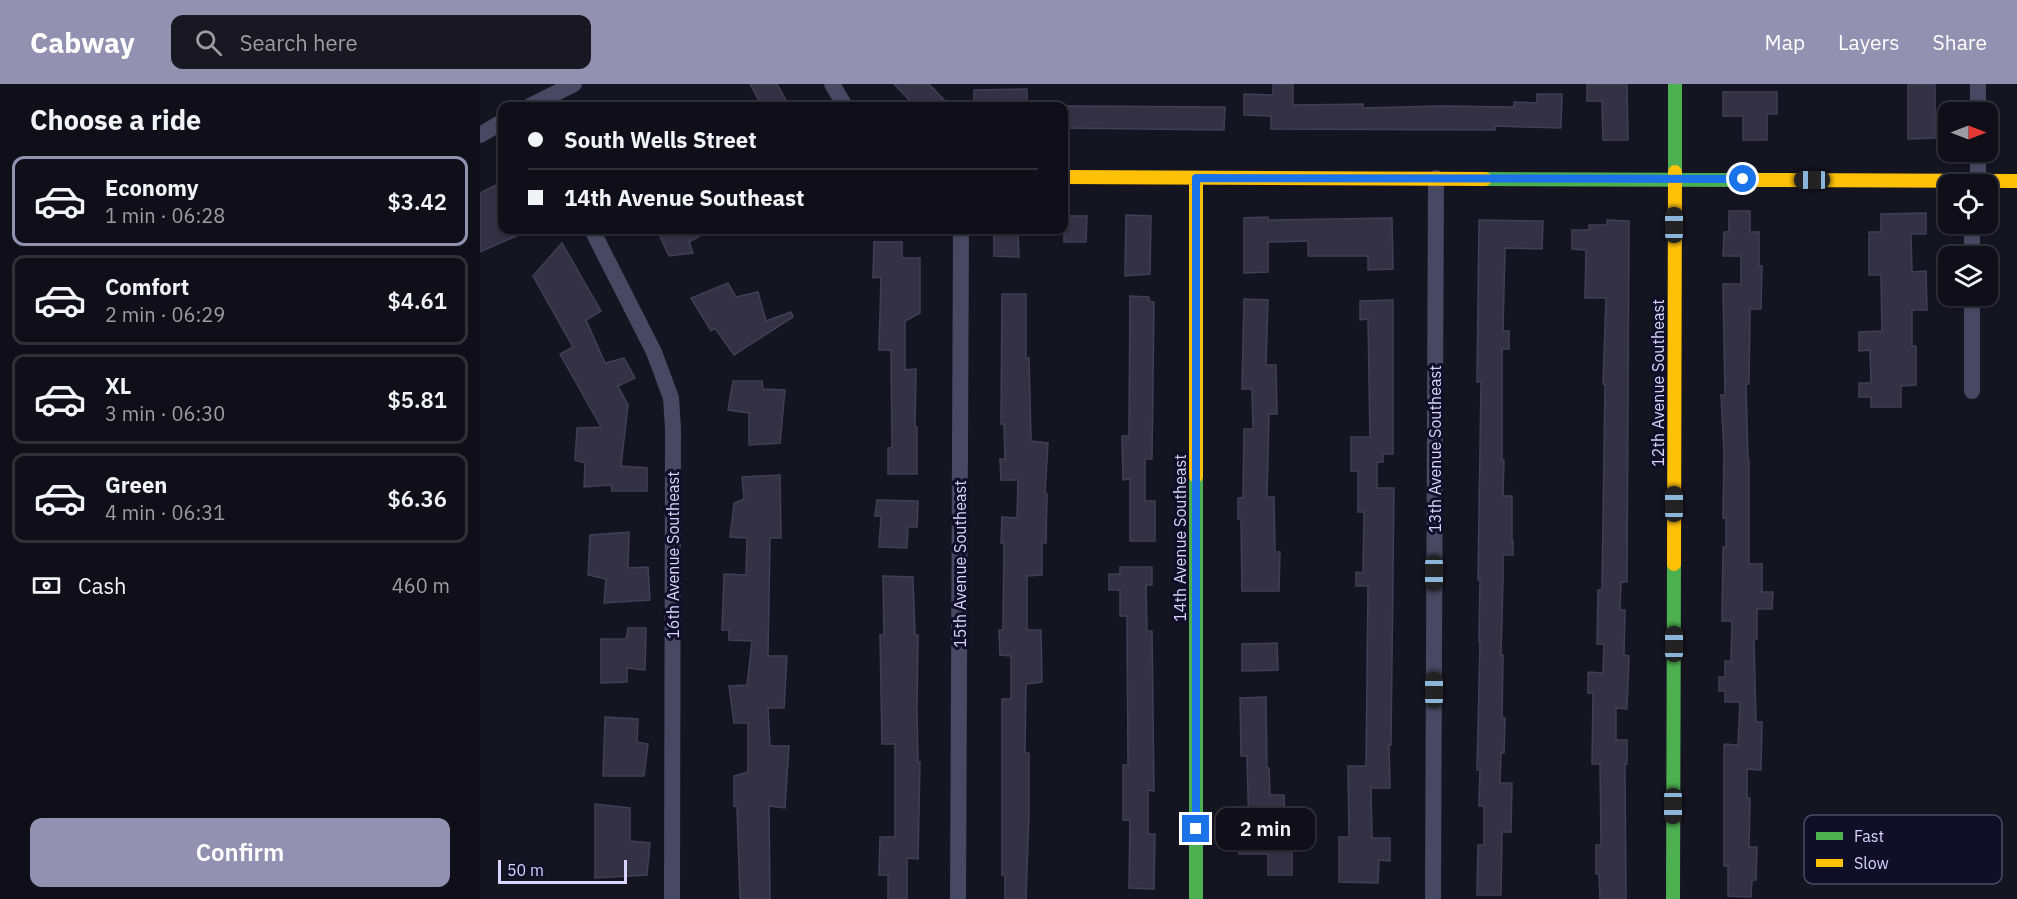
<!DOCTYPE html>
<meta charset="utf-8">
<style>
body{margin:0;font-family:"IBM Plex Sans",sans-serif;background:#191822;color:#f1f3f6;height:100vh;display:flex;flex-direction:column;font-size:22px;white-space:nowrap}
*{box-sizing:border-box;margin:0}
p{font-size:20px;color:#9c9ca2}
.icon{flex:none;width:33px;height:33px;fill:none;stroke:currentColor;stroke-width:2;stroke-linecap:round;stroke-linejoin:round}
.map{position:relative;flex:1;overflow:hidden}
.sheet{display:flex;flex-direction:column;background:#100f19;width:480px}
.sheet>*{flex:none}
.banner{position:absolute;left:18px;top:18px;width:570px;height:132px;border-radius:12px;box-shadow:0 2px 4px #0004,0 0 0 2px #302f38;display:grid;align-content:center;height:132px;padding:0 30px;background:#100f19}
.needle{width:39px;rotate:90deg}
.fabs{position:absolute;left:1458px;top:18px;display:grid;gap:12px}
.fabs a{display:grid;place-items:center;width:60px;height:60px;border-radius:12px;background:#100f19;box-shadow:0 2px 4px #0004,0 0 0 2px #302f38;font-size:30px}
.scale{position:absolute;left:18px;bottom:15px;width:129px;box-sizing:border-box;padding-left:6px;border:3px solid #d7d4ff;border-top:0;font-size:16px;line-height:21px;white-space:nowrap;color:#d7d4ff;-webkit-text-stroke:4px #110e27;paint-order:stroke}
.end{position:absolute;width:27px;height:27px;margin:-14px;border:8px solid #1a73e8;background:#fff;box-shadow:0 0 0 3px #fff}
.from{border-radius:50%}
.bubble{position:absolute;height:42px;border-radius:12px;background:#100f19;box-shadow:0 2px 4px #0004,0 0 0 2px #302f38;font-size:20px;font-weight:600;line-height:42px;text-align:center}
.car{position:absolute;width:18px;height:36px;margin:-18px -9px;border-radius:8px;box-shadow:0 0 4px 2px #0007;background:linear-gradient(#222 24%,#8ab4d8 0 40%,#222 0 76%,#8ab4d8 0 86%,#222 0)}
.banner b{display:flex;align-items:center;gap:21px;height:57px;font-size:22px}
.banner b+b{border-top:2px solid #302f38}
.banner i{width:15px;height:15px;background:#f1f3f6}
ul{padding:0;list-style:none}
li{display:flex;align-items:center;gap:18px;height:90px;margin:0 12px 9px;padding:0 18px;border:3px solid #302f38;border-radius:12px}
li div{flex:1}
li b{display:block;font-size:22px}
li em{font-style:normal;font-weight:600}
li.current{border-color:#9391b1}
li>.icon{width:54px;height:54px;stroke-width:1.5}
h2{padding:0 30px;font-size:27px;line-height:72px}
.pay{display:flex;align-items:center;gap:15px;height:66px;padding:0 30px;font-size:22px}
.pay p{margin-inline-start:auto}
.action{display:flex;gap:12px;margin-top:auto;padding:12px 30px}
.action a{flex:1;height:69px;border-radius:12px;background:#9391b1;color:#fff;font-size:24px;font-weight:600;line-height:69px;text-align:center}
header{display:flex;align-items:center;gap:36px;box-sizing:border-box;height:84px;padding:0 30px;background:#9391b1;color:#fff}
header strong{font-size:28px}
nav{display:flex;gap:33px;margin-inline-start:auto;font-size:21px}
.search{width:420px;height:54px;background:#191822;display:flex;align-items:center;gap:15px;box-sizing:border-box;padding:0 21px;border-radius:12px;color:#9c9ca2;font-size:22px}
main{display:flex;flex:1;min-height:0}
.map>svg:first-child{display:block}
.building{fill:#333143;stroke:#413e56;stroke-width:1.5}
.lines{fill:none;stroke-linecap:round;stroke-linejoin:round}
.street{stroke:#484862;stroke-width:16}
.fast{stroke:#4caf50;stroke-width:14}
.slow{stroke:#ffc107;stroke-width:14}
.route{stroke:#1a73e8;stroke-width:8}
.labels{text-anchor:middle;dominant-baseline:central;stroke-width:6;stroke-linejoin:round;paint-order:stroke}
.street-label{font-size:16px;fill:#d7d4ff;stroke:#110e27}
.key{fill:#110e27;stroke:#4c4968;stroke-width:1.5}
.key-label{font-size:16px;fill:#d7d4ff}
</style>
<header>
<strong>Cabway</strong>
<div class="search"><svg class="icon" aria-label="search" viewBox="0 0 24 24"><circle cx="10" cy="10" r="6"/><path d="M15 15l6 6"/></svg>Search here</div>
<nav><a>Map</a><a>Layers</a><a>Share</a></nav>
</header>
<main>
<section class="sheet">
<h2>Choose a ride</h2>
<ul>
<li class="current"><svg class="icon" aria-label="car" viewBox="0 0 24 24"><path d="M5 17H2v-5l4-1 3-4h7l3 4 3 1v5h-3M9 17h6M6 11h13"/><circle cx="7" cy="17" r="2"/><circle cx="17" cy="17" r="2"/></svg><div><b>Economy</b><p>1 min · 06:28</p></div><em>$3.42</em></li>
<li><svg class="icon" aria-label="car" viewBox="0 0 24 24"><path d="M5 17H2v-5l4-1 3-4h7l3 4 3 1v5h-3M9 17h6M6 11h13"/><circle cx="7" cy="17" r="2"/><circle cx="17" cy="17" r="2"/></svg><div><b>Comfort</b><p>2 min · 06:29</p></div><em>$4.61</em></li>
<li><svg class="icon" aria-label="car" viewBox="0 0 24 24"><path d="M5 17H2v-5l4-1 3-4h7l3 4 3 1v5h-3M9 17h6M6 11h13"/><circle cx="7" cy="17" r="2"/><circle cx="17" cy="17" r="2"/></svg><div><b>XL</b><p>3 min · 06:30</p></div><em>$5.81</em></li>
<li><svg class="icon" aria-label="car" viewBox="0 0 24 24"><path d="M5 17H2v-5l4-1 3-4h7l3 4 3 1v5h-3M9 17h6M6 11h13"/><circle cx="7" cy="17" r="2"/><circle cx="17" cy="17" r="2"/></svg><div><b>Green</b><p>4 min · 06:31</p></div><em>$6.36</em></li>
</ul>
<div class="pay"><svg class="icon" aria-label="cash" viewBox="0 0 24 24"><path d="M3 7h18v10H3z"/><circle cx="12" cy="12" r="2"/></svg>Cash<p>460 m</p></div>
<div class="action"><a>Confirm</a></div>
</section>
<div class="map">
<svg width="1537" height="815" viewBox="0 0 1537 815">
<rect width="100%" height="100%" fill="#151421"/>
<path class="building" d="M270 0H297L309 22H282Z
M414 0H449L470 22H435Z
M793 0H813V21L883 20V24L960 22 1034 23V18L1057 19V10H1082L1081 44 1015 42V46L791 45V32L764 31V10L793 11Z
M1107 0H1147L1148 56H1123L1122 17H1107Z
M1428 0H1455V54L1428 55Z
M547 5V22H494V6Z
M1243 8H1297V30H1287V56H1263V32H1243Z
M584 22 745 23 744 46 584 44Z
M18 100 22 111V146H50L0 168V109Z
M1249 127H1270V148H1279V182H1282L1281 225H1270L1269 300H1266L1268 376H1269V480H1282V508H1293L1292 525H1277V555H1274L1276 638H1282L1281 686 1267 685V714H1270L1269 763H1277L1276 796H1272L1271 813 1248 812V782H1244V660L1258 661 1260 618H1245V607H1239V593H1245V577H1251L1252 537H1242L1243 463H1246V434H1243L1244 368 1241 311H1245L1243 200H1261V172H1243L1244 148H1249Z
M1446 129V150H1431L1432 188 1446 187 1447 226H1432V262H1436V301L1421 302V323H1391V313H1379V299H1391L1390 266 1379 267V248L1402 247 1401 191H1389V148H1401V130Z
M646 131 671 132 670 190 645 192Z
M584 132H607L606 158H584Z
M788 133V136L912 134 913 185 888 186V172H828V157L788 158V188L764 189V134Z
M999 136 1063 137 1062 165 1025 164 1023 247H1029V265H1022V376H1024L1023 412H1032V457H1033V471H1023V496L1021 571H1023L1022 634H1025L1024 669H1021L1020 699H1032L1031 748H1022L1021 811H997L998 761H1004V722H999L1000 686H997L1000 558H999L1000 496H998L1001 298H997Z
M1127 136 1149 137 1147 498H1141L1140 526H1145L1144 571 1149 572 1147 625 1136 624V656H1147V680H1145L1146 815H1120L1119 790H1116V761H1121L1120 680H1112L1113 609H1108V588L1123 589 1124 560H1117L1118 506H1122L1125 300H1123L1126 214H1105L1106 166 1092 165V146H1109V141H1127Z
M177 146H230L209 158 213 169 189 172Z
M514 146H538L539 173 514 172Z
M394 158H422V174H440V229L425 237V286L436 285 435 343H437V390H408V364H412L411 266H399L401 193 393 194Z
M82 159 121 227 106 236 125 279 144 274 155 294 138 302 148 321 141 382 167 384V407H132L131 401 104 403 105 379 95 376 97 344 121 343 80 270 93 263 53 192Z
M248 199 256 213 278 208 286 237 311 228 313 233 254 271 235 244 231 247 211 214Z
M522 210H546V274H549L551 357 568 359 565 409 567 410 566 459H562V491L547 492V546H561L562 598 546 600 545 669H549V730L546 815H525V791H522V615H531V572L520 571 519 546H523L524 459H521L522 433 537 434 538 396H521L520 375H525L524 340H521Z
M650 212 669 213V217L674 218 672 375H665V417H675V457H650V395L643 396 642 352H649Z
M764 215 788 216 786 281H796L797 330H789L787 413H794L795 468H800L799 507H762L761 435H758V414H763L764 345H773L772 305H762Z
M913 216V370H903V378H897V404H914L911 661H909L910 704H891L892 754H910V777L899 776 898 799 859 798V753H869L868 682H886L888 502H876V488L883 489 884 428H878V387H871V353H890L888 235 880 236V217Z
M253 297H282L283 305 305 306 300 359 269 361V329L248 326Z
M300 391 301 454H290L288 572H307L304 624H288L290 662H309L305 724 289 722 290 815H260L257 723 254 722V692L268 688V639H254L249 602 267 601 272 557 249 556V546H242L244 490 266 491 267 454 250 453 254 419 264 415 262 393Z
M397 416 438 417 437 443H428L427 464 399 463 401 432H395Z
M149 448 148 484 168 483 170 516 124 519 126 495 108 491 110 451Z
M640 483H672V501H666L667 547H672L674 707 668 706V750H675L674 805 649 804 650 736H643V681H648L647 532H640V506H629V490H640Z
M403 492 433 493 435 551H438L437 627 438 678H440L438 775 427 774V815H408V791H399L400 753H415V660H402L400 551H404Z
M148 544H166L165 586 147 584V598L121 599V555H146Z
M797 559 798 586 762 587V560Z
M786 613 787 684H789L790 711H804L805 750H812V791H788V770H759L760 749H769L767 672H761L760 614Z
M125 633 158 635 157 658 168 660 164 692H123Z
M115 720 150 724V757L170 759 167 791 115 794Z"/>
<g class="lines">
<path class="street" d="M352 0 365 22
M50 22 94 0
M1498 28V0
M0 51 22 38
M1498 97V68
M1492 140V172
M112 146 174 268 191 314 193 345 192 815
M1492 212V307
M478 815 481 146
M953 815 956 94"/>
<path class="fast" d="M1195 88V0
M1005 95 1268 96
M716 392V815
M1193 815 1194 480"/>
<path class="slow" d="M584 93 1005 95
M716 94V392
M1268 96 1537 97
M1194 480 1195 88"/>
</g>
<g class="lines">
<path class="route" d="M716 745V94L1263 95"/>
</g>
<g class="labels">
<g class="street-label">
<text transform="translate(1178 299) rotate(-90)">12th Avenue Southeast</text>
<text transform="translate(955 365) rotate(-90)">13th Avenue Southeast</text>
<text transform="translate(700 454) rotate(-90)">14th Avenue Southeast</text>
<text transform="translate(193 471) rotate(-90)">16th Avenue Southeast</text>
<text transform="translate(480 480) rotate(-90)">15th Avenue Southeast</text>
</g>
</g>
<rect x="1324" y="731" width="198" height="69" rx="9" class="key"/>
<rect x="1336" y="748" width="27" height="8" fill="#4caf50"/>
<rect x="1336" y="775" width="27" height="8" fill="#ffc107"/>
<g class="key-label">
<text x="1374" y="758">Fast</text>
<text x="1374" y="785">Slow</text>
</g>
</svg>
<div class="fabs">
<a><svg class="needle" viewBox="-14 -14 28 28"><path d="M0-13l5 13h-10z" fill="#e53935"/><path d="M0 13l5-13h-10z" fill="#9c9ca2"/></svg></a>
<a><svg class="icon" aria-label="locate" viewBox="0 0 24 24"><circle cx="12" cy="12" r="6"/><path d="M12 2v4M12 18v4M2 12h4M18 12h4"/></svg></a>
<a><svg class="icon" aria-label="layers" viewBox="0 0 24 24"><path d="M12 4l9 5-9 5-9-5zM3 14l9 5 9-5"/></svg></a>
</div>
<div class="scale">50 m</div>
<i class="end from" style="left:1263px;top:95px"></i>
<i class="end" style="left:716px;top:745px"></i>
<div class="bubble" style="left:736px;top:724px;width:99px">2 min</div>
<i class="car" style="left:1332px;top:96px;rotate:270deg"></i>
<i class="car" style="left:1194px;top:141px;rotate:0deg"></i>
<i class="car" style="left:1194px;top:420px;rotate:0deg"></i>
<i class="car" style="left:954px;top:489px;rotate:180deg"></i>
<i class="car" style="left:1194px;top:560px;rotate:0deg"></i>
<i class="car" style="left:954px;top:606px;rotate:0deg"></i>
<i class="car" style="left:1193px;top:722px;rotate:180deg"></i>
<div class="banner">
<b><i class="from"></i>South Wells Street</b>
<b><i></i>14th Avenue Southeast</b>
</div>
</div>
</main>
